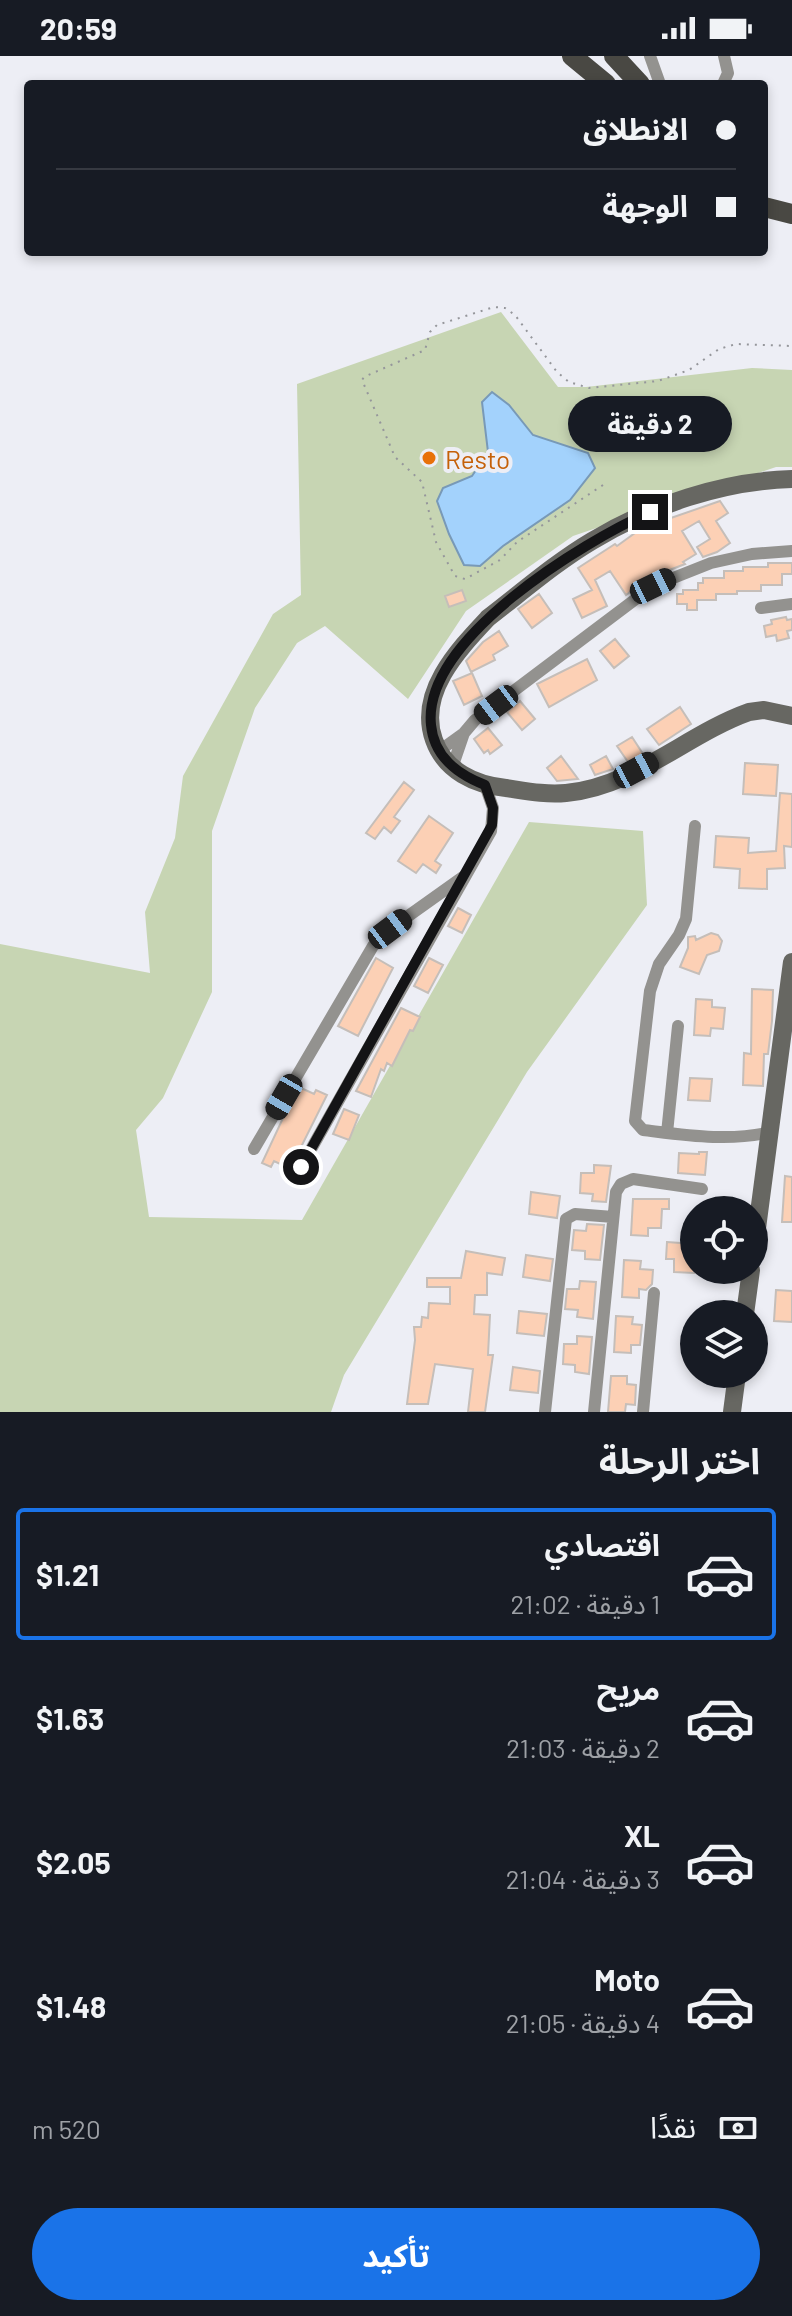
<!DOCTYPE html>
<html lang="ar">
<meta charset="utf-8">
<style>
body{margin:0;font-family:Barlow,"Noto Sans Arabic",sans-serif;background:#20242c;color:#f1f3f6;direction:rtl;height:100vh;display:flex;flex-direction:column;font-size:30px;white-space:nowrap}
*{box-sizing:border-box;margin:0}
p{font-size:26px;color:#9ea1a6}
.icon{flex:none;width:44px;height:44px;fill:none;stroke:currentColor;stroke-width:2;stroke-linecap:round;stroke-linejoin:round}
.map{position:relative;height:1356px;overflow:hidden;direction:ltr}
.side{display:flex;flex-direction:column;background:#171b24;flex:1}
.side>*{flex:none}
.hud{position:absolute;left:24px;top:24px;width:744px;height:176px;border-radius:8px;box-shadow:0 4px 12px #0003;direction:rtl;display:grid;align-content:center;height:176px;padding:0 32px;background:#171b24}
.buttons{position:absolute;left:680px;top:1140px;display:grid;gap:16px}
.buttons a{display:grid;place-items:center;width:88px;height:88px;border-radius:50%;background:#171b24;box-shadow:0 4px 12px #0003;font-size:40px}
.end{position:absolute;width:36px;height:36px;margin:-18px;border:10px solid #141416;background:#fff;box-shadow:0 0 0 4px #fff}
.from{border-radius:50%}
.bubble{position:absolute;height:56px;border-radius:28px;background:#171b24;box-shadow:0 4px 12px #0003;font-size:26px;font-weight:700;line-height:56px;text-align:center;direction:rtl}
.car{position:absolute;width:24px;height:48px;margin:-24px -12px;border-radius:10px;box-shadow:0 0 6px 2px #0007;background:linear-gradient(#222 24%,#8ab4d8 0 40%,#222 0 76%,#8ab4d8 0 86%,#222 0)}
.hud b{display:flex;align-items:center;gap:28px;height:76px;font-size:30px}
.hud b+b{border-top:2px solid #363941}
.hud i{width:20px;height:20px;background:#f1f3f6}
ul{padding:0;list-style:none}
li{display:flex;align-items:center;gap:24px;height:132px;margin:0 16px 12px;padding:0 16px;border:4px solid transparent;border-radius:8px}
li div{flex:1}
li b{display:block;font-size:30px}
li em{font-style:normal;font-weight:700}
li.on{border-color:#1a73e8}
li>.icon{width:72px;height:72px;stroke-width:1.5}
h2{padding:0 32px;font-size:36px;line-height:96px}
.pay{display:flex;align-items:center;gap:20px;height:88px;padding:0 32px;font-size:30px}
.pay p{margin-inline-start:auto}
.primary-button{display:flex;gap:16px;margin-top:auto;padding:16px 32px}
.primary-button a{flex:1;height:92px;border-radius:48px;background:#1a73e8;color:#fff;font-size:32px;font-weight:700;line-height:92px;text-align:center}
.status{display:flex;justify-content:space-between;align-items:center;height:56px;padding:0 40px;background:#171b24;direction:ltr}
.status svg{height:22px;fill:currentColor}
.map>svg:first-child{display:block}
.green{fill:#c7d5b3}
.water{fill:#a3d2fc;stroke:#7899b7;stroke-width:2}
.building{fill:#fcd0b5;stroke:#c5beb9;stroke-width:2}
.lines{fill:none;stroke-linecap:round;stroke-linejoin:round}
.path{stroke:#95969b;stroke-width:2;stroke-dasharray:2 6;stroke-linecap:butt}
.street{stroke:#93928f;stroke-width:12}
.secondary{stroke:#676762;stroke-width:18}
.primary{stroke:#494843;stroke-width:20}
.route{stroke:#141416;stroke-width:10}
.food-dot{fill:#e8710a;stroke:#edeef5;stroke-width:3}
.labels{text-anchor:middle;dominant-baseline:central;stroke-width:8;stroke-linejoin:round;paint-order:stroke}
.food-label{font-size:26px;fill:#c56008;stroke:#edeef5;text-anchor:start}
</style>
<div class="status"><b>20:59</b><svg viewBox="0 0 49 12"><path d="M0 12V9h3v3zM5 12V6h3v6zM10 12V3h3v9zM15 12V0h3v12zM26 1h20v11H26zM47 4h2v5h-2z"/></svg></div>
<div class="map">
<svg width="792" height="1356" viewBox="0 0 792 1356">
<rect width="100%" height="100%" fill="#edeef5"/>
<path class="green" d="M501 256 558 331H586L752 312 792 314V411H776L573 480 466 555 408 643 325 570 297 587 255 652 212 775V936L163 1042 136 1074 149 1161 302 1164 529 766 643 775 647 849 527 1016 344 1319 331 1356H0V888L150 917 145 856 175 782 183 720 273 558 301 539 297 328Z"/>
<path class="water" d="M492 336 509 349 533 379 588 397 595 412 570 444 503 490 480 510 464 509 449 478 437 445 443 432 472 420 488 396 482 346Z"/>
<path class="building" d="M720 445 728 457 716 465 730 487 717 496 703 501 697 491 710 483 699 465 682 475 696 498 683 506 685 508 649 522 626 539 610 515 595 524 607 550 582 562 573 543 592 534 578 512 615 488 617 490 642 472Z
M768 507H792V518H782V529H761V535H737V538H716V544H697V554H687V548H677V538H683V534H698V527H703V522H724V515H743V511H768Z
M462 534 466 545 449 551 445 540Z
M539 538 552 557 532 572 518 553Z
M786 561 787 564 792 563V574L787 575 789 582 777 585 776 579 766 581 764 570 772 568 771 564Z
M499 575 508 590 493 599 495 604 471 616 466 605 483 586Z
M615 583 629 600 614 612 600 595Z
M587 603 597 624 549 651 537 628Z
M472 617 482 640 464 649 453 625Z
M520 645 535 663 522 674 507 656Z
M680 651 691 668 659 689 647 673Z
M488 672 502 689 490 698 488 694 484 697 474 683Z
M632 681 643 698 628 706 617 690Z
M561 700 578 723 557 725 547 712Z
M606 700 613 713 595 719 590 709Z
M745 707 778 709 776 740 743 738Z
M404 726 414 734 394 761 400 765 391 777 384 771 375 783 366 777Z
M780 737 792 738V791L784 790 785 812 767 813V833L739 832 740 813 714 811 716 780 749 782 748 797 776 795Z
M429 760 453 777 435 805 441 809 436 817 423 808 416 817 398 805Z
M458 852 471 859 462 877 448 870Z
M711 877 718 879 722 885 719 895 707 899 699 918 680 911 688 892V881L695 880 696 884Z
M376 902 393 912 358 980 338 970Z
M429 902 443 909 428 937 414 930Z
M752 933 773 934 772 965 768 998H764L763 1030 743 1029 744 997 751 998Z
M696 943 712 944V951L725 952 723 973 711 972 710 980 694 979Z
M401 952 420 961 413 975 410 974 392 1010 387 1007 384 1015 381 1013 371 1041 356 1035Z
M690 1022 712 1023 710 1045 688 1044Z
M301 1032 314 1038 316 1034 327 1039 293 1107V1114L274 1105 271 1111 262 1107 284 1060Z
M344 1053 359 1059 349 1084 333 1078Z
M699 1096H707L705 1119 678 1117 679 1097 699 1098Z
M594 1109 611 1110 606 1146 592 1145 593 1138 580 1137 581 1117H594Z
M785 1120 792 1121V1166H782Z
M531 1136 560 1140 557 1162 529 1158Z
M633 1143H669V1153H662L661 1172H648V1180L631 1179Z
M587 1168 604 1169 600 1204 585 1203V1195L572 1194 574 1174 586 1175Z
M667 1186 694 1188V1217L674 1216V1203H666Z
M466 1195 505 1202 502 1219 487 1217V1239H475L474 1258 490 1259 488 1299H493L485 1356H468L473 1313 435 1308 428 1348H407L415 1284 414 1271H421L422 1261 428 1262 429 1247 450 1248V1231H427V1222H461Z
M526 1199 553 1203 550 1225 523 1221Z
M624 1204 641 1205 640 1213 653 1214 652 1228 646 1234 639 1233V1242L622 1241Z
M580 1225 596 1226 593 1263 577 1261 578 1254 565 1253 567 1233H579Z
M776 1234 792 1235V1266L774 1265Z
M519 1255 547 1258 544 1280 517 1277Z
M616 1260 633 1261 632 1268 642 1269 640 1289H631V1297L614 1296Z
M577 1280 592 1281 589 1318 575 1316V1309L563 1308 564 1288H577Z
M513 1311 540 1315 538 1337 510 1334Z
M611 1320H627V1328L636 1329 635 1349 626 1348 625 1356H608Z"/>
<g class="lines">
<path class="path" d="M603 429 517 486 500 504 465 523 455 520 436 486 422 426 395 401 362 324 364 321 425 294 430 276 437 269 494 251 505 252 515 259 557 316 569 326 589 332 658 325 689 314 719 293 736 288 792 290"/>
<path class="street" d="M650 0 660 28
M723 28 728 17 724 0
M761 552 792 548
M439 695 464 677 475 664 653 530 711 507 752 498 792 495
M452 712 464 677
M695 770 686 863 679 879 659 908 650 935 635 1065 643 1074C685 1079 729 1086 771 1076
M667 1077 678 970
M254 1093 373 890 390 873 463 821
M301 1111 491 775 493 752 485 729
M545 1356 566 1163 575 1158 613 1161
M594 1356 616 1136 621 1128 633 1123 702 1133
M643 1356 654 1237"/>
<path class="secondary" d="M792 423C722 425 652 449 592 485 555 507 522 536 488 562 458 594 417 637 434 684 445 715 475 729 506 732 526 735 546 739 566 737 634 731 687 678 749 656L764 654 792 660
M754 1195 792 906
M745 1258 751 1214
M732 1356 737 1318"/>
<path class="primary" d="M572 0 606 28
M614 0 640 28
M764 151 792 158"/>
</g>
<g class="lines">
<path class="route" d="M301 1111 492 769 493 752 485 729C457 718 434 701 431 669 422 583 583 486 650 456"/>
</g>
<circle class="food-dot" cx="429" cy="402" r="8"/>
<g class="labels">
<g class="food-label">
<text x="445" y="402">Resto</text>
</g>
</g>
</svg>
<div class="buttons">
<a><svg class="icon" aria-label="locate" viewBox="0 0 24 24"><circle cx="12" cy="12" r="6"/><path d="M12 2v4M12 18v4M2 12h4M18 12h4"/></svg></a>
<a><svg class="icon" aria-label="layers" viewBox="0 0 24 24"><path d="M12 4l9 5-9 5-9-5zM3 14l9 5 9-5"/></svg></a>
</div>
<i class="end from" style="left:301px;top:1111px"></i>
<i class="end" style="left:650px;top:456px"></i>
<div class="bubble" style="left:568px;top:340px;width:164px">2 دقيقة</div>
<i class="car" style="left:653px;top:530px;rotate:64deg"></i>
<i class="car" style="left:496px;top:649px;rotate:233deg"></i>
<i class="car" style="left:636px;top:714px;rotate:62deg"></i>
<i class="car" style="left:390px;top:873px;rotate:53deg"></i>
<i class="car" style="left:284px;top:1041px;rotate:210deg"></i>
<div class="hud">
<b><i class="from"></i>الانطلاق</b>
<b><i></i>الوجهة</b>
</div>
</div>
<section class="side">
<h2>اختر الرحلة</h2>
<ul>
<li class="on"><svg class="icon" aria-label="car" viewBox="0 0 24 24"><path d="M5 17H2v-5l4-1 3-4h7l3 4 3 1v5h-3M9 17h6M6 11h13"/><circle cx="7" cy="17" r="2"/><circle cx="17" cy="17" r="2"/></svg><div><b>اقتصادي</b><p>1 دقيقة · 21:02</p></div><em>$1.21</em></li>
<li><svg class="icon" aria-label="car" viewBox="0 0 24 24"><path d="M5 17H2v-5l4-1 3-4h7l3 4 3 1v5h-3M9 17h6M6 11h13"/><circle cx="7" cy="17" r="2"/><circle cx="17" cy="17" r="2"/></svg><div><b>مريح</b><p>2 دقيقة · 21:03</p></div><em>$1.63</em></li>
<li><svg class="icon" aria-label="car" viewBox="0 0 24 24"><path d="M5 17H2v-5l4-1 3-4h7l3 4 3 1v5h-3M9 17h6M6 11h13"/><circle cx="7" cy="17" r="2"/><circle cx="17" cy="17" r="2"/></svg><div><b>XL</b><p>3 دقيقة · 21:04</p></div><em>$2.05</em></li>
<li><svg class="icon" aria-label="car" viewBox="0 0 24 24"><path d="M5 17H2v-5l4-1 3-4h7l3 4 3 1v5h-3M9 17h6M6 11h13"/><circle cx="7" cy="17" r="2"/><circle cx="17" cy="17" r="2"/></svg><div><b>Moto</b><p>4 دقيقة · 21:05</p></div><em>$1.48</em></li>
</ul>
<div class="pay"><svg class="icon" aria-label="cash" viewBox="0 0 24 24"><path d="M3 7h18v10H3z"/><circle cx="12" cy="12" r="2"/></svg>نقدًا<p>520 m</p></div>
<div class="primary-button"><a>تأكيد</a></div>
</section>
